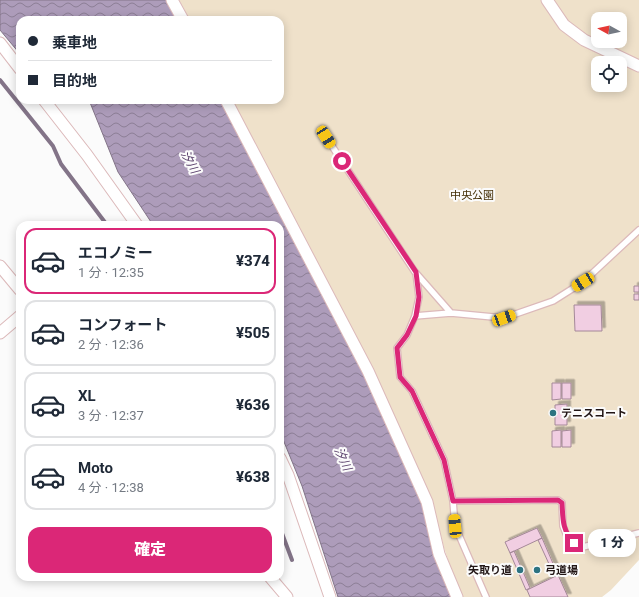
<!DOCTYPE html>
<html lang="ja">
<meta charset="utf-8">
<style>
body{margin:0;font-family:Roboto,"Noto Sans JP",sans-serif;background:#f6f6f7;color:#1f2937;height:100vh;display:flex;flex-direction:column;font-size:15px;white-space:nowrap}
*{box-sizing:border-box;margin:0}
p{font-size:13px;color:#747a83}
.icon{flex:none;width:22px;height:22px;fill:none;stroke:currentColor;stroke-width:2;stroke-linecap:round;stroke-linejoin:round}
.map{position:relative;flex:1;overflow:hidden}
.sheet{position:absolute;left:16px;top:221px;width:268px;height:360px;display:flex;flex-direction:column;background:#fff;border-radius:12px;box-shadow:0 2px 10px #0003}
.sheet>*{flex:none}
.hud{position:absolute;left:16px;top:16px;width:268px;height:88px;border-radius:12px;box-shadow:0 2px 10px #0003;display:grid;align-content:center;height:88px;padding:0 12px;background:#fff}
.needle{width:26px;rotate:278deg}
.controls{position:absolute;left:591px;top:12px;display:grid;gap:8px}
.controls a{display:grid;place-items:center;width:36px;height:36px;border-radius:8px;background:#fff;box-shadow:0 2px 10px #0003;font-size:20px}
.end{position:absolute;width:18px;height:18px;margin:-9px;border:5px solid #db2777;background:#fff;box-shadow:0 0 0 2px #fff}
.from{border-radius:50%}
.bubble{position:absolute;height:28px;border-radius:12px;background:#fff;box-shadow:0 2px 10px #0003;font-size:13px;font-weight:800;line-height:28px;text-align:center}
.car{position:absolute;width:12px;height:24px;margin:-12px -6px;border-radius:5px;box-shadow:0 0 3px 1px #0007;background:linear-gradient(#f5c518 24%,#345 0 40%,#f5c518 0 76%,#345 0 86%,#f5c518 0)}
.hud b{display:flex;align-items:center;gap:14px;height:38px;font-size:15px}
.hud b+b{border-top:1px solid #e0e1e3}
.hud i{width:10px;height:10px;background:#1f2937}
ul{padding:7px 0 0;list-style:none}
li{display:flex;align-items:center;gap:12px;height:66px;margin:0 8px 6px;padding:0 4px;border:2px solid #e0e1e3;border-radius:12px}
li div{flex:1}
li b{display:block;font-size:15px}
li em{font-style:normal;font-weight:800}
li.selected{border-color:#db2777}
li>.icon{width:36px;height:36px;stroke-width:1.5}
.cta{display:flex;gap:8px;margin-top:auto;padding:8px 12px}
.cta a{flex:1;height:46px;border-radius:12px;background:#db2777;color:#fff;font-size:16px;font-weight:800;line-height:46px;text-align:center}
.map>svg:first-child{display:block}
.green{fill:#efe1ca;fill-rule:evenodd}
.water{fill:url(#water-waves);stroke:#837488}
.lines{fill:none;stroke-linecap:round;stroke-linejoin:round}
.stream{stroke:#837488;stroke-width:4}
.building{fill:#f1cee2;stroke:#a48898;filter:url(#shadow)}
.service-casing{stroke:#dcb9ba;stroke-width:8}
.minor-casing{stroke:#dcb9ba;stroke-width:13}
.service{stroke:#fff;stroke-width:5.5}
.minor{stroke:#fff;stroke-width:11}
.route{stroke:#db2777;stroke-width:5}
.poi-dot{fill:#2d7381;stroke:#fbfbfb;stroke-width:1.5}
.labels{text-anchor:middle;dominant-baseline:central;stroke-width:4;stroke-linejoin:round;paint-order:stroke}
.park-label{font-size:11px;fill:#442f06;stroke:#fbfbfb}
.poi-label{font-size:11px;font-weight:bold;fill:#211515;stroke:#fbfbfb;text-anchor:start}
.water-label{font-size:12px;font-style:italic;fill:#563c68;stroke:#fbfbfb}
</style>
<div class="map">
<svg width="639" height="597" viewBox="0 0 639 597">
<defs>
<pattern id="water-waves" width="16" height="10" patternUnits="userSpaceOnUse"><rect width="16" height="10" fill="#ad9cba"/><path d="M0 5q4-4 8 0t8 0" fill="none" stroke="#8c7e96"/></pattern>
<filter id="shadow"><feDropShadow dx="3.5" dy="-3.5" stdDeviation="0" flood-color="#0004"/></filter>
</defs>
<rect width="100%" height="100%" fill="#fbfbfb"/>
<path class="green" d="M179 0H639V560L611 590 602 597H461L444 548 432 499 356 336 232 100H280V20H190ZM598 19H620V41H598ZM598 63H620V85H598Z"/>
<path class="water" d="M0 0H168L178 20H20V54L0 30Z
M89 100H220L364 372 425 507 452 597H338L302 486 280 432V225H153L118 172Z"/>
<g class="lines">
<path class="stream" d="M0 80 53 146 61 164 107 225
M280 528 292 560"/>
</g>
<path class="building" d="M634 286H639V292H634Z
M634 294H639V300H634Z
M574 305H601L602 331H575Z
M552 383H561V399L552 400Z
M562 383H571V399H562Z
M567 404V425H555V405Z
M561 430V447H552V431Z
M571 430V447H562V431Z
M537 528 542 538 510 553 505 542Z
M542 538 558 575 555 577 538 540Z
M514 551 530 588 526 590 510 553Z
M558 575 568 597H530L527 590Z"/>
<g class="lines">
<g class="service-casing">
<path id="service" d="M326 137 415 272 451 313 504 318 553 301 583 282 639 230
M451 313 415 316 407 335 397 348 400 377 412 391 444 460 453 501 455 526 486 597
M415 316 419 297 416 273
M453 501 558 500 562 503 563 526 567 536 574 543 583 547 639 533"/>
</g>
<g class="minor-casing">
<path id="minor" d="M172 0 183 20
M547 0 564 25 584 40 639 66
M0 43 20 69
M44 100 87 155 137 225
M226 100 368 371 427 502 439 554 457 597
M0 266 20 290
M0 333 20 316
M280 458 288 475 330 597
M270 577 287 597"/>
</g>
<use href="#service" class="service"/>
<use href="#minor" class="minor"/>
</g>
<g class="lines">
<path class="route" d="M342 161 416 272 419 297 416 316 407 335 397 348 400 377 412 391 444 460 453 501 558 500 562 503C563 519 562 530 574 543"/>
</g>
<g class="poi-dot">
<circle cx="553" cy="413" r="4"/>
<circle cx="520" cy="570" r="4"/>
<circle cx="537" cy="570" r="4"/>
</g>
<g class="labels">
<g class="park-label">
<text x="472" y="195">中央公園</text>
</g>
<g class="poi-label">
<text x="561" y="413">テニスコート</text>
<text x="512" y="570" text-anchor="end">矢取り道</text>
<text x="545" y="570">弓道場</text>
</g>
<g class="water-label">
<text transform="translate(190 162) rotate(61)">汐川</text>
<text transform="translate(343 459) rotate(65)">汐川</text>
</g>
</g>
</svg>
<div class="controls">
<a><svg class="needle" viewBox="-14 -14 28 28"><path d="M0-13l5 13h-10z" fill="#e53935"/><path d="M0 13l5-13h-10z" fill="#747a83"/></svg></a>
<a><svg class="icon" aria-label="locate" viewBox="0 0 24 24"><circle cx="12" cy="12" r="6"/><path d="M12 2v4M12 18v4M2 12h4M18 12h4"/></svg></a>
</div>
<i class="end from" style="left:342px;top:161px"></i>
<i class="end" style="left:574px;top:543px"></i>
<div class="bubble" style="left:588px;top:529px;width:48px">1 分</div>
<i class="car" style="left:326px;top:137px;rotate:147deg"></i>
<i class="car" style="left:583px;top:282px;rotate:238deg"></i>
<i class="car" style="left:504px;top:318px;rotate:70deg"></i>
<i class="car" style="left:455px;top:526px;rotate:355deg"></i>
<div class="hud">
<b><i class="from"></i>乗車地</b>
<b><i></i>目的地</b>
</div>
<section class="sheet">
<ul>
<li class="selected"><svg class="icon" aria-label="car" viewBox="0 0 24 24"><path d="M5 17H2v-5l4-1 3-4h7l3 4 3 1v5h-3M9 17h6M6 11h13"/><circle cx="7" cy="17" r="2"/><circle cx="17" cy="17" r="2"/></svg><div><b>エコノミー</b><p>1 分 · 12:35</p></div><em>¥374</em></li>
<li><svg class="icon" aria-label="car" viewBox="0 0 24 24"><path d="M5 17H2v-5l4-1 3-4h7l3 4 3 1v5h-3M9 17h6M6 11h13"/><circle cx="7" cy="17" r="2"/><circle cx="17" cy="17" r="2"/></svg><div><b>コンフォート</b><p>2 分 · 12:36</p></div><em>¥505</em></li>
<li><svg class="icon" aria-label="car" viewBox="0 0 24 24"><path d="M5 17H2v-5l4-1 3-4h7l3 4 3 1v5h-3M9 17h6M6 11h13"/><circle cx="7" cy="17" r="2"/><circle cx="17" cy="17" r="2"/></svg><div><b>XL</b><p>3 分 · 12:37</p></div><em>¥636</em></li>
<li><svg class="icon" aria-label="car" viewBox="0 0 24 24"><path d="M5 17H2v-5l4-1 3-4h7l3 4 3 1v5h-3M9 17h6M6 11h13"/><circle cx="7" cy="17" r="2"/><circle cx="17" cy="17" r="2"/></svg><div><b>Moto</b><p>4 分 · 12:38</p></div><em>¥638</em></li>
</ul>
<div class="cta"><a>確定</a></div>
</section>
</div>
